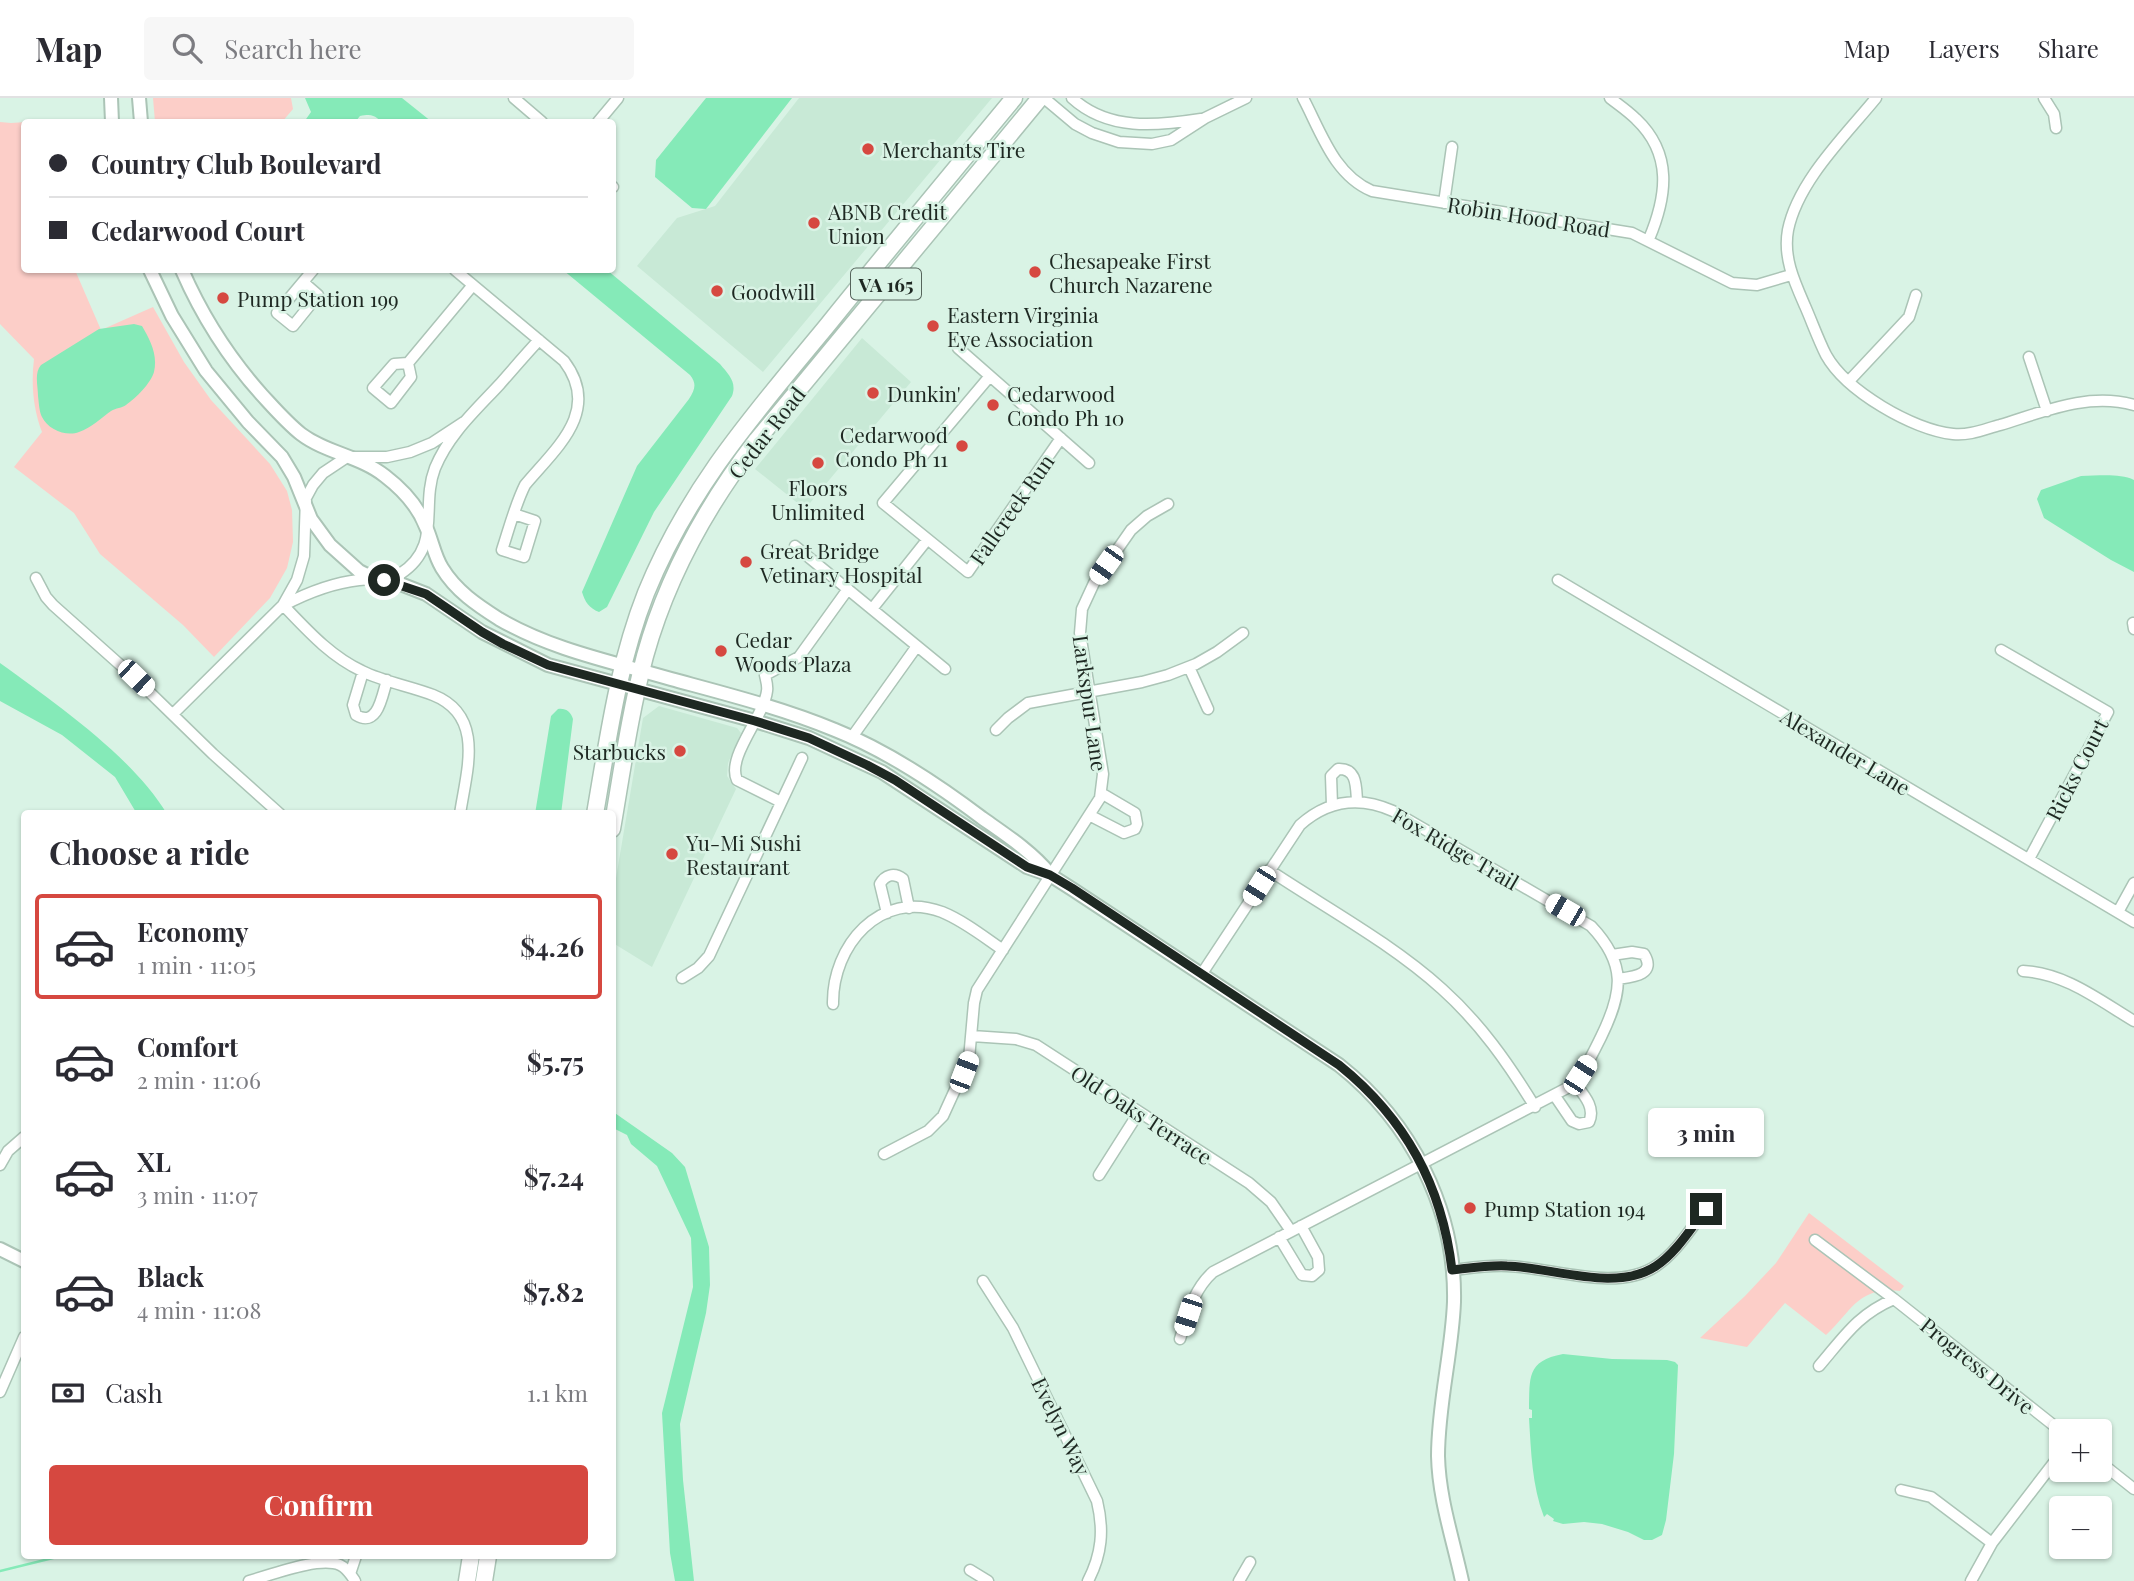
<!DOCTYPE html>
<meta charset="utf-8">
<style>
body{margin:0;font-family:"Playfair Display",serif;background:#f7f7f7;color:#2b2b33;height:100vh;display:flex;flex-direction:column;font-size:26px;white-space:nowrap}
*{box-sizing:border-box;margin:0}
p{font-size:23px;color:#7c7c81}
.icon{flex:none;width:38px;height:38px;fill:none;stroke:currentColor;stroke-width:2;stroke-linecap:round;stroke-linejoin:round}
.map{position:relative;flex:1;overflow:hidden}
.sheet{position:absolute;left:21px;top:712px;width:595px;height:749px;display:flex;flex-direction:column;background:#fff;border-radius:7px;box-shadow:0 2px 5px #0004}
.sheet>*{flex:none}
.banner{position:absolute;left:21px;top:21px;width:595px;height:154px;border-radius:7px;box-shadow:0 2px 5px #0004;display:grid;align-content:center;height:154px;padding:0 28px;background:#fff}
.fabs{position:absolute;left:2049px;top:1321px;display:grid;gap:14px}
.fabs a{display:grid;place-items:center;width:63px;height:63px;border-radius:7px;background:#fff;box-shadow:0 2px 5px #0004;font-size:35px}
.end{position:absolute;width:32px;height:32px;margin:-16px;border:9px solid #1e2822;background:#fff;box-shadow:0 0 0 4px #fff}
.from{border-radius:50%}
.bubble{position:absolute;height:49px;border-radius:7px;background:#fff;box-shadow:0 2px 5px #0004;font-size:23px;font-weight:700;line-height:49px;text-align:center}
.car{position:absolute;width:21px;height:42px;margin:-21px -10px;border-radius:9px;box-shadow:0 0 5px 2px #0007;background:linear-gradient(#fff 24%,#345 0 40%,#fff 0 76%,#345 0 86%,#fff 0)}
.banner b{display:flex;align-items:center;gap:24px;height:66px;font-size:26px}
.banner b+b{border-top:2px solid #e1e1e2}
.banner i{width:18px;height:18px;background:#2b2b33}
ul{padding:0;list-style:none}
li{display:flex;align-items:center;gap:21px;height:105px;margin:0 14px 10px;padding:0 14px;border:4px solid transparent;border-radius:7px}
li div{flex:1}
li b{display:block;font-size:26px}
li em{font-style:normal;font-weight:700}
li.active{border-color:#d64840}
li>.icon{width:63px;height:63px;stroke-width:1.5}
h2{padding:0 28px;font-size:32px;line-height:84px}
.pay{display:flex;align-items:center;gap:18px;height:77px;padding:0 28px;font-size:26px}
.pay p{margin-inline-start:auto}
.button{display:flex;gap:14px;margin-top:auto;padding:14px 28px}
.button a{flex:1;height:80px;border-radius:7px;background:#d64840;color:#fff;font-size:28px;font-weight:700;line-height:80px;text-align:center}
header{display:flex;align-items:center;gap:42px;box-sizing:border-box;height:98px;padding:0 35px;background:#fff;border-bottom:2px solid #e1e1e2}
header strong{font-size:33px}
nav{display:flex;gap:38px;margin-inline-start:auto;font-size:24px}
.search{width:490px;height:63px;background:#f7f7f7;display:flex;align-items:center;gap:18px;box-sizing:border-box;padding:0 24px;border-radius:7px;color:#7c7c81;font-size:26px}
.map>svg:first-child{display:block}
.built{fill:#c8e9d6}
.green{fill:#fccec8}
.water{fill:#85eab8}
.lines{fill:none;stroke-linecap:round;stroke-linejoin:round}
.stream{stroke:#85eab8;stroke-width:2.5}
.minor-casing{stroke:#abc4b6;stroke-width:13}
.tertiary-casing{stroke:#abc4b6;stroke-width:16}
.primary-casing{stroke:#abc4b6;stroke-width:19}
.minor{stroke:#fff;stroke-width:10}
.tertiary{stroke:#fff;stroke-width:12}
.primary{stroke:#fff;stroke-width:16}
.route{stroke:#1e2822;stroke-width:9}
.poi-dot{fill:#d64840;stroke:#d9f3e5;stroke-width:2.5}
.labels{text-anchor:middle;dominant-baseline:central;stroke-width:5;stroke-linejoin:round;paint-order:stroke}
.shield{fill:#d9f3e5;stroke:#56655c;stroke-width:2}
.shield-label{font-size:19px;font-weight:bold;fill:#1e2822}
.poi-label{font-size:21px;fill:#1e2822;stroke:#d9f3e5;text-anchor:start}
.street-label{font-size:21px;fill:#1e2822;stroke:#d9f3e5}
</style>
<header>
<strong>Map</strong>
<div class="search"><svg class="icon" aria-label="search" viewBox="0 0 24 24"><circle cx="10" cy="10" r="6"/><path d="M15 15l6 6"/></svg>Search here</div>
<nav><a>Map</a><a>Layers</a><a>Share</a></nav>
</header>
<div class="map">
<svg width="2134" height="1483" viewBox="0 0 2134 1483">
<rect width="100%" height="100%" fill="#d9f3e5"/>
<path class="built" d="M799 0H992L763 274 637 168 677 120 715 108Z
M862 240 911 284 805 411 755 371Z
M659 608 737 630 741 635 728 665 727 678 736 691 652 869 613 845 612 804 643 620Z"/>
<path class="green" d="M153 0H291L293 11 282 24H155Z
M42 23V24H24V172H75L101 232 153 209 184 264 211 302 270 366 287 393 292 412 293 444 287 470 270 500 214 559 183 527 100 456 74 415 14 369 42 334C33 311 31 285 34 261L0 226V24L11 25Z
M1809 1115 1904 1188 1900 1193C1857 1189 1853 1212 1826 1237L1785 1205 1747 1249 1700 1240 1745 1198 1776 1165Z"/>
<path class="water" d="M305 0H402L432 24C418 25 400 28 386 24 375 22 377 14 360 18L355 24H304L311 14Z
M706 0H792L706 111 692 110 655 79 656 62Z
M563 172H607L720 266C729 277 737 284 732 298L654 414 607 509 599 514C589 510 585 504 582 494L637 368 689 301C695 291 697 286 690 277Z
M134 226 142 228C150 242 158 256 154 274 151 285 136 300 126 307 122 310 116 310 111 313 101 320 91 330 79 334 67 339 48 332 42 319 39 313 39 305 38 298 38 288 34 275 41 267L99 231Z
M2081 378C2098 378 2119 375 2134 382V474L2111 462 2044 420 2037 401 2041 392Z
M0 565C55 605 132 658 167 716H137L115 679 62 637 0 603Z
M558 611C566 610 571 614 573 621L561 716H535L551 618Z
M612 1013 672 1055 685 1069 709 1149 710 1187 706 1215 680 1326 683 1382 694 1483H675L670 1455 662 1315 693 1189 691 1140 657 1068 631 1046 627 1037 613 1030Z
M1563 1256 1612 1261 1667 1262 1675 1264 1678 1267 1674 1356 1666 1422 1662 1437 1652 1442H1644L1628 1434 1602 1426 1584 1424 1563 1426 1553 1423 1554 1421 1547 1416 1544 1419C1532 1388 1531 1353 1529 1320H1532V1312L1529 1311C1530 1280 1526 1263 1563 1256Z"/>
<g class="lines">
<path class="stream" d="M0 1473 61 1458"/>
<g class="minor-casing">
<path id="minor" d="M514 0 542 24
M1044 0 1075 26 1092 35 1119 44 1152 46 1171 42 1205 20 1246 0
M1072 0C1108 33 1156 28 1201 21
M1303 0C1321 34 1334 77 1372 93L1632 135 1732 185 1757 187 1791 177
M1610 0C1619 7 1628 13 1636 21 1673 56 1667 98 1649 141
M1876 0C1845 38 1798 83 1788 132 1783 159 1794 183 1805 208 1812 224 1818 241 1826 257 1846 293 1913 332 1953 336 1969 338 1985 331 2000 327 2043 314 2088 294 2134 307
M2044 0 2054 16 2056 30
M598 24 618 0
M612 88 613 89
M1444 105 1452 49
M455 172 564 263C602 313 556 350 525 387 515 407 509 431 502 452L524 459 535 423 514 416
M303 184 318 197 293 228 277 215 313 172
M958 250 1089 365
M2029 259 2047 313
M408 265 411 279 391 305 373 290 394 266 408 265 473 187
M990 278 883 405 968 474 1061 340
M1849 283 1909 219 1916 197
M795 448 945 571
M36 480 46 499 53 507 136 581 213 656 280 716
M1558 482 2134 824
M283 507C307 532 330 558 362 573 384 584 410 588 433 597 486 618 466 674 460 716
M284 507C307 495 332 485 359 482 373 480 388 484 400 476 443 448 420 409 435 370 449 336 476 312 500 286 513 271 526 256 539 242
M872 511 927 442
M2133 525 2134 531
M2001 552 2108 614 2029 761
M1189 569 1208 611
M363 574 353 607 356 617C378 630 382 598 387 582
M173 616 283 507 297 482 304 458 306 400 313 387 323 375 347 359H387L410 354 432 345 464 324
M996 632 1008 620 1028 605 1142 584 1168 577 1196 566 1217 554 1243 535
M852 639 917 548
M781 704 737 682C726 659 764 619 767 593 768 588 766 582 765 577L799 559 848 491
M1332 707 1331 678 1338 671C1357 670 1356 688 1357 703
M1089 717 1124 735 1135 731 1137 726 1135 715 1101 695
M1269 772C1326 810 1391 845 1442 891 1480 925 1508 965 1535 1009
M2118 814 2134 785
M887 815 880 786C885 777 894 774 903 781L909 810
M1612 857 1632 854 1644 856C1657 877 1632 879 1618 881
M2023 873C2065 875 2099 902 2134 923
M682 880 698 870 709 858 802 660
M833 906C832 848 880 791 942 814 964 823 984 839 1003 852
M972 938 1016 941 1036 947 1249 1085 1271 1104 1291 1133
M1555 998 1572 1023 1579 1026 1589 1024C1596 1009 1583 996 1574 984
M884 1056 928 1033 943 1018 969 961 974 905 977 892 1100 700 1103 676 1080 535 1082 511 1094 485 1131 432 1147 418 1168 406
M0 1067 8 1053 24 1039
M1099 1077 1139 1014
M1279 1139 1302 1177 1312 1178 1319 1172 1318 1159 1301 1128
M1815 1142 1894 1201 2062 1334
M1453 1172C1470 1170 1489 1167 1507 1168 1551 1169 1616 1195 1656 1168 1676 1155 1691 1130 1706 1111
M983 1183 1013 1230 1097 1403C1104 1432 1102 1456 1088 1483
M1180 1241C1188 1216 1193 1192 1213 1174L1569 989C1584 975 1592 957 1601 939 1623 894 1627 866 1591 828L1393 713C1359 698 1328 702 1300 727L1201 877
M1819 1268C1844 1239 1857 1217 1894 1201
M0 1294 24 1239
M2100 1364 2134 1391
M1901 1392 1931 1399 1992 1445
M970 1472 988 1483
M350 1476 356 1458
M249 1483C271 1477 319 1458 340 1467 347 1470 351 1477 355 1483
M1239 1483 1250 1464
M1971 1483 1992 1445 2062 1354"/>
</g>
<g class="tertiary-casing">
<path id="tertiary" d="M111 0 112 24
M139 0 141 24
M150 172 172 218 206 273 248 324 282 359 294 379 311 421 330 447 359 473 369 478 403 487 426 496 482 534 548 567 755 623 809 640 882 674 1027 769 1050 777 1072 791 1339 967C1411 1024 1456 1111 1454 1204 1452 1255 1438 1306 1438 1358 1439 1401 1453 1441 1462 1483
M182 172C202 218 228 259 262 297 274 310 287 325 301 336 326 355 360 358 385 378 402 391 418 408 426 429 432 442 434 457 442 470 456 493 477 507 499 521 552 552 613 564 671 581 726 596 782 610 835 632 888 653 937 686 982 720 1006 737 1031 753 1050 776
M0 1151 24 1163"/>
</g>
<g class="primary-casing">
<path id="primary" d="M595 716C608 641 618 566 646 495 689 389 755 315 826 229 888 152 951 76 1014 0
M612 731C622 673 630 615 645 558 667 479 707 407 757 342L1040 0
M467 1483 471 1458
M484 1483 488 1458"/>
</g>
<use href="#minor" class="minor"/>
<use href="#tertiary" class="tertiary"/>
<use href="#primary" class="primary"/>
</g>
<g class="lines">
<path class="route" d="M384 482 426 496 482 534 503 546 548 567 755 623 809 640 867 667 895 682 1027 769 1050 777 1072 790 1339 967C1406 1021 1442 1088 1452 1172 1470 1170 1489 1167 1507 1168 1551 1169 1616 1195 1656 1168 1676 1155 1691 1130 1706 1111"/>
</g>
<g class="poi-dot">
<circle cx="868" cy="51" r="7"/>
<circle cx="814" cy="125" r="7"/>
<circle cx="1035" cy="174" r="7"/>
<circle cx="717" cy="193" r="7"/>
<circle cx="223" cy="200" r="7"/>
<circle cx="933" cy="228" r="7"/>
<circle cx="873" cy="295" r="7"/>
<circle cx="993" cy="307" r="7"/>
<circle cx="962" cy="348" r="7"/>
<circle cx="818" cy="365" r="7"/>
<circle cx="746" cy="464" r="7"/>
<circle cx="721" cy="553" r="7"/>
<circle cx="680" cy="653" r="7"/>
<circle cx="672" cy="756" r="7"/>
<circle cx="1470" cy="1110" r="7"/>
</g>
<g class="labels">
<rect class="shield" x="851" y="170.5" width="70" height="31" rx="5"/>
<g class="shield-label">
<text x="886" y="186">VA 165</text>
</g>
<g class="poi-label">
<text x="882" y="51">Merchants Tire</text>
<text x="828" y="113">ABNB Credit<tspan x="828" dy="24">Union</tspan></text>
<text x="1049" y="162">Chesapeake First<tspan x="1049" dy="24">Church Nazarene</tspan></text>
<text x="731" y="193">Goodwill</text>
<text x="237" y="200">Pump Station 199</text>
<text x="947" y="216">Eastern Virginia<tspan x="947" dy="24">Eye Association</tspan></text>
<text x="887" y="295">Dunkin'</text>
<text x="1007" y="295">Cedarwood<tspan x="1007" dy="24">Condo Ph 10</tspan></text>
<text x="948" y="336" text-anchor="end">Cedarwood<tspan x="948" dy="24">Condo Ph 11</tspan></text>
<text x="818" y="389" text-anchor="middle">Floors<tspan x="818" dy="24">Unlimited</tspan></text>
<text x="760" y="452">Great Bridge<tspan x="760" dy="24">Vetinary Hospital</tspan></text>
<text x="735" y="541">Cedar<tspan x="735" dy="24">Woods Plaza</tspan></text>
<text x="666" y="653" text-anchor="end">Starbucks</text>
<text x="686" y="744">Yu-Mi Sushi<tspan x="686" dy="24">Restaurant</tspan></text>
<text x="1484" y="1110">Pump Station 194</text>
</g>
<g class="street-label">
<text transform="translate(1529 118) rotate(9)">Robin Hood Road</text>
<text transform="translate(766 334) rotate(-52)">Cedar Road</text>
<text transform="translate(1011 411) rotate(-55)">Fallcreek Run</text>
<text transform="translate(1091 605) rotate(82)">Larkspur Lane</text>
<text transform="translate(1846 653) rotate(31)">Alexander Lane</text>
<text transform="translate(2076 671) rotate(-63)">Ricks Court</text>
<text transform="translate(1456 750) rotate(30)">Fox Ridge Trail</text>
<text transform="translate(1142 1016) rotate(33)">Old Oaks Terrace</text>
<text transform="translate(1978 1267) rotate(39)">Progress Drive</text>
<text transform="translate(1062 1328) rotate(64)">Evelyn Way</text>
</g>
</g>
</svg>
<div class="fabs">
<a>+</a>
<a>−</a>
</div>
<i class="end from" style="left:384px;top:482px"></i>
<i class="end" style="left:1706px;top:1111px"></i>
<div class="bubble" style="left:1648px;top:1010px;width:116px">3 min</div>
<i class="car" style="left:1106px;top:467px;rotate:215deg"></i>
<i class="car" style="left:136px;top:580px;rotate:134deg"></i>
<i class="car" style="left:1259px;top:788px;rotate:212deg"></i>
<i class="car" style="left:1565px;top:812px;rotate:300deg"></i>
<i class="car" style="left:964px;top:974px;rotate:21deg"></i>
<i class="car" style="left:1580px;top:977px;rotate:33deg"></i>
<i class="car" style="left:1188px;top:1217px;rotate:198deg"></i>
<div class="banner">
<b><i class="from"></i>Country Club Boulevard</b>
<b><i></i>Cedarwood Court</b>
</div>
<section class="sheet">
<h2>Choose a ride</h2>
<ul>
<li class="active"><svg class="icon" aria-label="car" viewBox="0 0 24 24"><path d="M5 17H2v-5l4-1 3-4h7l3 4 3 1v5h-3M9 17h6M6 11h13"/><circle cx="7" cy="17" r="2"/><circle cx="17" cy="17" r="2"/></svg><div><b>Economy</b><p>1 min · 11:05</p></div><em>$4.26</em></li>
<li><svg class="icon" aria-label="car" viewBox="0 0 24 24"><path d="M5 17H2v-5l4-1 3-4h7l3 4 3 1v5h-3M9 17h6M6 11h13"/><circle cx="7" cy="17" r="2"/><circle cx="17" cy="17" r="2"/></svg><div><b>Comfort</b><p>2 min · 11:06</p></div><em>$5.75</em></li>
<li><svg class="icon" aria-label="car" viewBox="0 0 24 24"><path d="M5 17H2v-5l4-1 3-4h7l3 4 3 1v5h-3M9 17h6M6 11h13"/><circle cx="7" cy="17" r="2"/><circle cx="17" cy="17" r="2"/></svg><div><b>XL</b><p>3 min · 11:07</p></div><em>$7.24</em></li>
<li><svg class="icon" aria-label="car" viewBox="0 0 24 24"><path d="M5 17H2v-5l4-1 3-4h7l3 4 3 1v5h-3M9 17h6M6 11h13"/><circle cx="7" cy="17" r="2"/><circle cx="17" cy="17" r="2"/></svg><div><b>Black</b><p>4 min · 11:08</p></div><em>$7.82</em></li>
</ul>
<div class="pay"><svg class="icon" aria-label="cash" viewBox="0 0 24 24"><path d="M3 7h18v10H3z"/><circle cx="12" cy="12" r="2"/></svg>Cash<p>1.1 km</p></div>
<div class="button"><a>Confirm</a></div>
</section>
</div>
